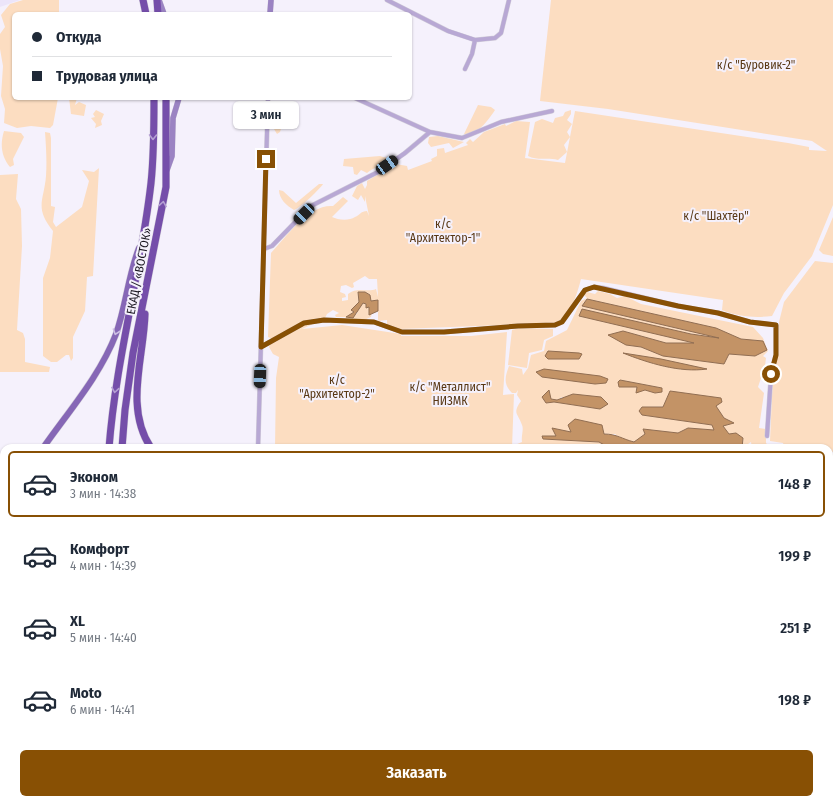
<!DOCTYPE html>
<html lang="ru">
<meta charset="utf-8">
<style>
body{margin:0;font-family:"Fira Sans Condensed",sans-serif;background:#f2f2f3;color:#1f2937;height:100vh;display:flex;flex-direction:column;font-size:15px;white-space:nowrap}
*{box-sizing:border-box;margin:0}
p{font-size:13px;color:#747a83}
.icon{flex:none;width:22px;height:22px;fill:none;stroke:currentColor;stroke-width:2;stroke-linecap:round;stroke-linejoin:round}
.map{position:relative;flex:1;overflow:hidden}
.drawer{position:absolute;left:0px;top:444px;width:833px;height:360px;display:flex;flex-direction:column;background:#fff;border-radius:12px 12px 0 0;box-shadow:0 1px 3px #0004}
.drawer>*{flex:none}
.guide{position:absolute;left:12px;top:12px;width:400px;height:88px;border-radius:6px;box-shadow:0 1px 3px #0004;display:grid;align-content:center;height:88px;padding:0 20px;background:#fff}
.end{position:absolute;width:18px;height:18px;margin:-9px;border:5px solid #885004;background:#fff;box-shadow:0 0 0 2px #fff}
.from{border-radius:50%}
.bubble{position:absolute;height:28px;border-radius:6px;background:#fff;box-shadow:0 1px 3px #0004;font-size:13px;font-weight:600;line-height:28px;text-align:center}
.car{position:absolute;width:12px;height:24px;margin:-12px -6px;border-radius:5px;box-shadow:0 0 3px 1px #0007;background:linear-gradient(#222 24%,#8ab4d8 0 40%,#222 0 76%,#8ab4d8 0 86%,#222 0)}
.guide b{display:flex;align-items:center;gap:14px;height:38px;font-size:15px}
.guide b+b{border-top:1px solid #e0e1e3}
.guide i{width:10px;height:10px;background:#1f2937}
ul{padding:7px 0 0;list-style:none}
li{display:flex;align-items:center;gap:12px;height:66px;margin:0 8px 6px;padding:0 12px;border:2px solid transparent;border-radius:6px}
li div{flex:1}
li b{display:block;font-size:15px}
li em{font-style:normal;font-weight:600}
li.selected{border-color:#885004}
li>.icon{width:36px;height:36px;stroke-width:1.5}
.button{display:flex;gap:8px;margin-top:auto;padding:8px 20px}
.button a{flex:1;height:46px;border-radius:6px;background:#885004;color:#fff;font-size:16px;font-weight:600;line-height:46px;text-align:center}
.map>svg:first-child{display:block}
.built{fill:#ece5fa}
.green{fill:#fcddc1;fill-rule:evenodd}
.water{fill:#c39366;stroke:#916e52}
.lines{fill:none;stroke-linecap:round;stroke-linejoin:round}
.stream{stroke:#916e52;stroke-width:1.5}
.street-casing{stroke:#d2ced9;stroke-width:5}
.secondary-casing{stroke:#d2ced9;stroke-width:6}
.primary-casing{stroke:#d2ced9;stroke-width:7}
.highway-casing{stroke:#d2ced9;stroke-width:8}
.street{stroke:#b8a8d4;stroke-width:4}
.secondary{stroke:#9b83c3;stroke-width:5.5}
.primary{stroke:#8667b6;stroke-width:6}
.highway{stroke:#754eaa;stroke-width:7}
.oneway{stroke:#b5a0d3}
.oneway2{stroke:#cec1e4}
.route{stroke:#885004;stroke-width:5}
.labels{text-anchor:middle;dominant-baseline:central;stroke-width:4;stroke-linejoin:round;paint-order:stroke}
.park-label{font-size:12px;fill:#583714;stroke:#f5f1fc}
.street-label{font-size:12px;fill:#1c1923;stroke:#f5f1fc}
</style>
<div class="map">
<svg width="833" height="804" viewBox="0 0 833 804">
<rect width="100%" height="100%" fill="#f5f1fc"/>
<path class="built" d="M0 0H20L0 7Z"/>
<path class="green" d="M23 0H59V14H14V98H58L53 125 50 128 31 126 17 128 4 123 5 109 1 96 3 66 0 49V34L5 27 1 15 10 4Z
M551 0H833V205L812 256 784 293 772 316C756 318 738 317 722 310L723 300 581 279C577 294 571 316 555 323L400 329 387 325V320L378 321V300L371 302 370 295 365 292 358 293 359 302 351 310 354 312 346 317 357 314 358 308 363 303 370 307 369 315 372 312 371 317 364 320 346 319 345 317H336L335 315 339 313 333 310 327 314 325 318 313 319V324L302 329 342 325 401 334V336H471L507 332 503 395 514 394 512 448H275L276 378 279 357 273 354 269 347 272 339 268 337 271 253C287 236 309 204 333 206L343 197 348 201 332 217C338 220 349 221 355 217 360 215 361 211 367 211L369 216 365 196V202L361 195 358 200 352 196 357 186 362 183 365 189 367 185V181L396 164 407 166 408 170 432 161 431 159 437 156V149L444 148 445 153 468 145 466 143 470 139 473 142 484 132 505 124 506 126 516 121 530 122 525 158 565 163 575 111 788 143 809 147V150L827 151 812 141 608 109 540 101ZM365 276 369 279H377L378 297 376 289C367 293 358 286 348 294V300L342 301V298L346 297 345 294 340 292 341 286 346 285 352 288 354 287 353 283Z
M69 98H77L75 105 79 102 86 105 84 116 71 114Z
M478 105 491 107 495 110C489 119 477 137 464 134Z
M96 110 104 114 101 121 102 125 95 128 96 124 91 118 95 117 93 114Z
M571 110V114L567 120 572 124 567 132 570 137 564 145 567 152 558 160C548 157 537 161 528 156L535 122 542 119 553 123 555 118 563 116 565 112Z
M275 119 283 122 280 132 277 134 274 129Z
M4 131 21 133 24 137 13 159 14 165 10 167C1 156 0 144 4 131Z
M45 132 50 133 51 138V206L55 207 53 222 56 227 82 207 89 181 82 170 94 172 99 168 100 150 93 276 87 277 85 311 73 337V358L71 361 69 355H66L57 362H51L43 356V278L50 258 53 231C34 207 44 201 46 176 47 161 46 146 45 132Z
M438 136 464 142 453 148 449 143 431 147 428 143 429 137Z
M380 156 390 159C383 167 375 166 367 173L361 170 357 175 354 174 353 167 343 166 344 159Z
M18 174 16 199 21 209 22 246 17 330 23 333 25 339V362L50 367 49 372H0V175Z
M319 184H323C321 188 299 209 294 210 287 206 279 199 279 190L283 191 296 203Z
M833 217V256L823 254 819 250Z
M815 261 833 263V452L829 451V448H785L783 443 770 441 773 374 778 355 779 322 784 302Z
M598 291 610 294 617 298 625 296 641 304 753 327 763 338 768 351 763 356 766 358 765 366 758 387 764 393 759 428 766 429V443L770 448H752L751 442 742 448 743 438 729 434 722 426 733 423 724 418 716 406 642 407V415L712 425 715 430 688 428 678 433 643 429 645 434 635 442 623 440 615 434 571 433 553 428 556 436 543 439 599 442C612 451 626 445 641 448H515V445L522 442C521 436 524 429 522 425 518 413 512 414 521 401L517 395 518 390 516 393H512C503 384 505 377 509 366L522 369 523 375 528 368 531 355 544 351 546 341 567 330 581 301 587 298 584 295 587 292 595 294ZM587 299 716 328 741 339 763 341 755 356 729 354 724 364 663 356 641 347 626 345 623 331 666 343H697L579 316 726 339 582 306ZM620 380 662 388 656 393 645 390 636 392 637 387 618 382ZM549 391 551 399 557 400 562 397 600 409 554 402 546 403Z
M520 328 553 329V336L544 340 542 350 529 353 527 368 508 365 512 330Z
M832 455 833 657H829V456Z
M829 714H833V733L829 732Z
M829 748H833V804H339L344 800H829Z"/>
<path class="water" d="M358 292H365L370 295 371 301 378 300V311L369 315V307L366 308V304L363 303 353 318 346 317 354 312 351 310 359 302Z
M587 299 716 328 741 339 763 341 767 350 755 356 729 354 724 364 663 356 641 347 626 345 608 335 623 331 666 343H694L579 316 582 309 691 334 719 338 582 306Z
M548 351 579 353 582 354 579 359H548L545 356Z
M623 353 661 359 707 369C680 373 648 363 623 353Z
M544 369 600 376 608 379 606 383 595 384 542 377 536 372Z
M620 380 662 388V392L655 393 645 390 636 393 637 387H619L618 382Z
M549 390 551 399 557 400 573 394 601 397 608 404 600 409 554 402 546 403 542 397Z
M670 391 721 398 722 402 716 406 724 418 734 423 723 426 729 434 736 433 743 438 742 448H641C626 445 612 451 599 442L543 439 542 436H556L552 428 571 432 568 425 575 419 602 425 604 434C617 434 622 439 634 442L645 434 643 429 678 433 688 428 714 430 712 425 642 415 639 411 642 407H663Z"/>
<g class="lines">
<path class="stream" d="M829 454 833 455"/>
<g class="street-casing">
<path id="street" d="M387 0 448 31 475 40
M465 69 472 54 475 40 495 38 501 33 509 0
M355 98 430 132
M264 249 272 246 311 206 378 172 405 153 430 132 462 138 501 122 552 111
M261 347 304 323 324 320 374 322 402 332H444L518 326 555 325 562 322 585 290 594 287 603 288 678 306 718 313 750 322 776 325V355L771 375 767 436
M258 448 268 98
M829 662H833"/>
</g>
<g class="secondary-casing">
<path id="secondary" d="M159 0 164 14
M270 14 271 0
M167 170 172 156 173 118 179 98"/>
</g>
<g class="primary-casing">
<path id="primary" d="M43 448C68 412 100 376 116 334 126 306 128 276 139 248
M0 507 4 502
M0 626H4
M0 641H4
M0 656H4
M0 669H4
M0 757 4 764
M29 800 34 804
M219 800 239 802 256 800"/>
</g>
<g class="highway-casing">
<path id="highway" d="M143 0 146 14
M157 0 158 14
M145 314C144 358 124 407 151 448
M109 448C116 358 141 272 151 183 154 155 154 126 154 98
M122 448 125 410 133 353 166 187V98
M0 527 4 521
M0 610 4 613
M829 671H833
M829 701H833
M51 800 56 804
M168 800 169 804
M182 800 184 804
M134 804 137 800
M289 804 293 800"/>
</g>
<use href="#street" class="street"/>
<use href="#secondary" class="secondary"/>
<use href="#primary" class="primary"/>
<use href="#highway" class="highway"/>
</g>
<defs><path id="oneway-chevron" d="M-2-3.5L2.5 0L-2 3.5" fill="none" stroke-width="1.6" stroke-linecap="round" stroke-linejoin="round"/></defs>
<g class="oneway">
<use href="#oneway-chevron" transform="translate(153 137) rotate(91)"/>
<use href="#oneway-chevron" transform="translate(163 204) rotate(-81)"/>
<use href="#oneway-chevron" transform="translate(115 390) rotate(99)"/>
</g>
<use class="oneway2" href="#oneway-chevron" transform="translate(116 332) rotate(109)"/>
<g class="lines">
<path class="route" d="M266 159 261 347 304 323 324 320 374 322 402 332H444L518 326 555 325 562 322 585 290 594 287 678 306 718 313 750 322 776 325V355L771 374"/>
</g>
<g class="labels">
<g class="park-label">
<text x="756" y="65">к/с "Буровик-2"</text>
<text x="716" y="216">к/с "Шахтёр"</text>
<text x="443" y="224">к/с<tspan x="443" dy="14">"Архитектор-1"</tspan></text>
<text x="337" y="380">к/с<tspan x="337" dy="14">"Архитектор-2"</tspan></text>
<text x="450" y="387">к/с "Металлист"<tspan x="450" dy="14">НИЗМК</tspan></text>
</g>
<g class="street-label">
<text transform="translate(139 271) rotate(-79)">ЕКАД / «ВОСТОК»</text>
</g>
</g>
</svg>
<i class="end from" style="left:771px;top:374px"></i>
<i class="end" style="left:266px;top:159px"></i>
<div class="bubble" style="left:233px;top:101px;width:66px">3 мин</div>
<i class="car" style="left:387px;top:165px;rotate:56deg"></i>
<i class="car" style="left:304px;top:214px;rotate:225deg"></i>
<i class="car" style="left:260px;top:376px;rotate:182deg"></i>
<div class="guide">
<b><i class="from"></i>Откуда</b>
<b><i></i>Трудовая улица</b>
</div>
<section class="drawer">
<ul>
<li class="selected"><svg class="icon" aria-label="car" viewBox="0 0 24 24"><path d="M5 17H2v-5l4-1 3-4h7l3 4 3 1v5h-3M9 17h6M6 11h13"/><circle cx="7" cy="17" r="2"/><circle cx="17" cy="17" r="2"/></svg><div><b>Эконом</b><p>3 мин · 14:38</p></div><em>148 ₽</em></li>
<li><svg class="icon" aria-label="car" viewBox="0 0 24 24"><path d="M5 17H2v-5l4-1 3-4h7l3 4 3 1v5h-3M9 17h6M6 11h13"/><circle cx="7" cy="17" r="2"/><circle cx="17" cy="17" r="2"/></svg><div><b>Комфорт</b><p>4 мин · 14:39</p></div><em>199 ₽</em></li>
<li><svg class="icon" aria-label="car" viewBox="0 0 24 24"><path d="M5 17H2v-5l4-1 3-4h7l3 4 3 1v5h-3M9 17h6M6 11h13"/><circle cx="7" cy="17" r="2"/><circle cx="17" cy="17" r="2"/></svg><div><b>XL</b><p>5 мин · 14:40</p></div><em>251 ₽</em></li>
<li><svg class="icon" aria-label="car" viewBox="0 0 24 24"><path d="M5 17H2v-5l4-1 3-4h7l3 4 3 1v5h-3M9 17h6M6 11h13"/><circle cx="7" cy="17" r="2"/><circle cx="17" cy="17" r="2"/></svg><div><b>Moto</b><p>6 мин · 14:41</p></div><em>198 ₽</em></li>
</ul>
<div class="button"><a>Заказать</a></div>
</section>
</div>
